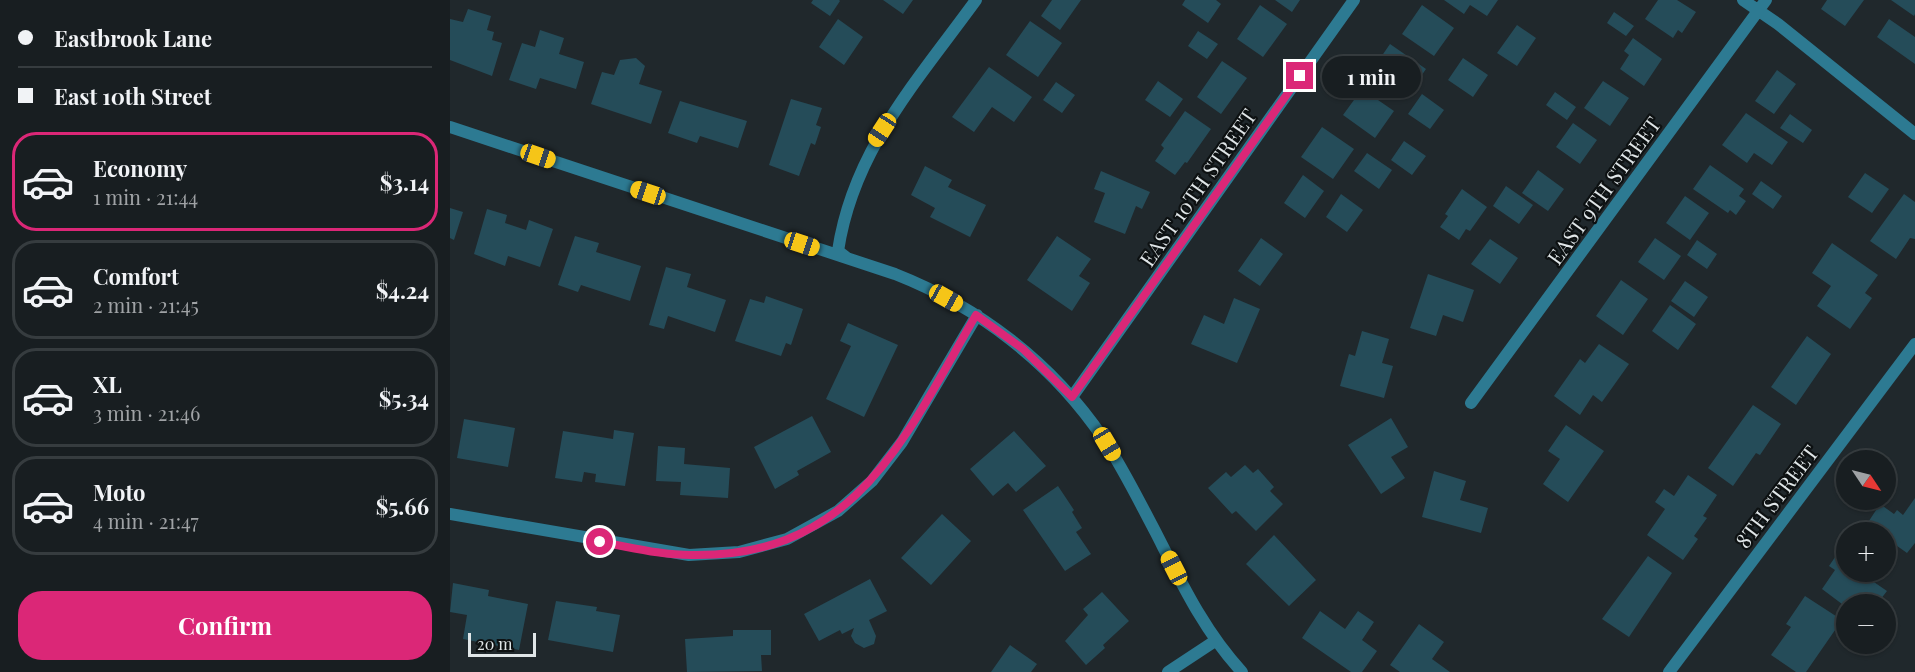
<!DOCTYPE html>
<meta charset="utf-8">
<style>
body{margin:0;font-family:"Playfair Display",serif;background:#21272a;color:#f1f3f6;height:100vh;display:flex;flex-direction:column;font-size:22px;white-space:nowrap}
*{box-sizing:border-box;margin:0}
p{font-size:20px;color:#9fa2a5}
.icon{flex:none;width:33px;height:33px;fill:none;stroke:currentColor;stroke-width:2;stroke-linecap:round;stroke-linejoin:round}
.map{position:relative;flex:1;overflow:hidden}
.details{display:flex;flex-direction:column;background:#181e21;width:450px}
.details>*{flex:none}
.guide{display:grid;align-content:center;height:132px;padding:0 18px;background:#181e21}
.needle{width:39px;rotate:125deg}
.tools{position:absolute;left:1386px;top:450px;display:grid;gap:12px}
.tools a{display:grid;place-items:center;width:60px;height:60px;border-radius:50%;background:#181e21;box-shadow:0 2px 4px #0004,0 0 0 2px #363c3f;font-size:30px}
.scale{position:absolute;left:18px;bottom:15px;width:68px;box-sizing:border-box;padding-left:6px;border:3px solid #e0e6e8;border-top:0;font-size:16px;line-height:21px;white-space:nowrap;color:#e0e6e8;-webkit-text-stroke:4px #0d1112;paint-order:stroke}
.end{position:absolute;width:27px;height:27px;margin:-14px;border:8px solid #db2777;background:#fff;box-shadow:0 0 0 3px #fff}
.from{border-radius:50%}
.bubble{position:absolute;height:42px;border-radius:21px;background:#181e21;box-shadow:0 2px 4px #0004,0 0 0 2px #363c3f;font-size:20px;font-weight:700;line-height:42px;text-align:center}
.car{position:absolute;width:18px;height:36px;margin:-18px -9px;border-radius:8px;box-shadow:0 0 4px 2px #0007;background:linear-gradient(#f5c518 24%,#345 0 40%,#f5c518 0 76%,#345 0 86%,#f5c518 0)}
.guide b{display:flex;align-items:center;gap:21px;height:57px;font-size:22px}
.guide b+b{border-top:2px solid #363c3f}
.guide i{width:15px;height:15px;background:#f1f3f6}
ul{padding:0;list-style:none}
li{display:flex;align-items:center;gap:18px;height:99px;margin:0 12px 9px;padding:0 6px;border:3px solid #363c3f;border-radius:24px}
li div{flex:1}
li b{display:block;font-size:22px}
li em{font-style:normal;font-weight:700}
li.selected{border-color:#db2777}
li>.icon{width:54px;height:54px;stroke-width:1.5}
.cta{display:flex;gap:12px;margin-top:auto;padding:12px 18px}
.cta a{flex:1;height:69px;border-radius:24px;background:#db2777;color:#fff;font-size:24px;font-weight:700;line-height:69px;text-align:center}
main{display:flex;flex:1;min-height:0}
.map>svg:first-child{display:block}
.building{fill:#254c59}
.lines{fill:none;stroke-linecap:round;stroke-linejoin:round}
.minor{stroke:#2d7a92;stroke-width:12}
.route{stroke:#db2777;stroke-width:8}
.labels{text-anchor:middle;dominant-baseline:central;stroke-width:4.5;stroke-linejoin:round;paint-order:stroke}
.street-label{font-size:21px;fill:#e0e6e8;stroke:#0d1112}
</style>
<main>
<section class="details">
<div class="guide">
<b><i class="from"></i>Eastbrook Lane</b>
<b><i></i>East 10th Street</b>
</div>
<ul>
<li class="selected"><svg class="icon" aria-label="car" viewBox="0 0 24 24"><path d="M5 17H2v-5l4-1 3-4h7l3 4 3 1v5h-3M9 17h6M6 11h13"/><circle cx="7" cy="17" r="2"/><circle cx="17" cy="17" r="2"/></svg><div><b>Economy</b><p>1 min · 21:44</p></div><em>$3.14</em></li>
<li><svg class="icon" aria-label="car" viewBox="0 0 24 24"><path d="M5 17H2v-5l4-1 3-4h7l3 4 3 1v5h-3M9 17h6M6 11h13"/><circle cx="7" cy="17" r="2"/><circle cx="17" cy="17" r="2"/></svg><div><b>Comfort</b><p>2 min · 21:45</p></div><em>$4.24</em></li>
<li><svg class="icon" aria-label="car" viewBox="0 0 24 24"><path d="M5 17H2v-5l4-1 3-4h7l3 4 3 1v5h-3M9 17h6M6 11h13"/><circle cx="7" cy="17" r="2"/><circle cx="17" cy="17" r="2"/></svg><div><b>XL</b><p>3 min · 21:46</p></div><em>$5.34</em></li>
<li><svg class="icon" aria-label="car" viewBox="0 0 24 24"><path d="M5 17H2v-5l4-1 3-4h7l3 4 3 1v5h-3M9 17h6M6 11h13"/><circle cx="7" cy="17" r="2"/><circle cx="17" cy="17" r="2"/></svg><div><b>Moto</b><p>4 min · 21:47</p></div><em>$5.66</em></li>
</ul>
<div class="cta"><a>Confirm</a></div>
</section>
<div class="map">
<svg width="1465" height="672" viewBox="0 0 1465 672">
<rect width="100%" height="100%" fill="#20282c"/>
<path class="building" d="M363 0H389L390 1 380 16 361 3Z
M433 0H463L453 14Z
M602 0H631L610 30 591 16Z
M735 0H766L771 4 758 23 732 5Z
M825 0H850L842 12Z
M994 0H1048L1037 16 1020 5 1014 14Z
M1208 0H1227L1246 12 1232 33 1228 30 1223 38 1195 19Z
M1377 0H1414L1395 26 1371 9Z
M1441 0H1465V14L1464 16Z
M810 5 837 24 813 57 787 39Z
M972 5 1004 28 984 56 952 34Z
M18 9 41 16 37 30 44 32 42 40 52 43 42 76 0 60V19L13 22Z
M1164 12 1184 26 1176 36 1157 23Z
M388 19 413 37 394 65 369 47Z
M1439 19 1465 37V64L1427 37Z
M580 21 612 43 588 77 556 55Z
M1067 25 1086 38 1067 66 1047 53Z
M90 30 114 38 109 54 134 62 126 89 90 78 86 89 59 80 72 43 85 47Z
M748 31 768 44 757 59 738 46Z
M1183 38 1212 59 1194 86 1170 69 1179 55 1174 51Z
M940 44 976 69 956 98 920 73Z
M186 58 195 66 189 84 212 91 201 124 141 104 152 72 164 75 170 60Z
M1013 58 1038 75 1023 97 998 80Z
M772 61 797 78 771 114 747 97Z
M539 67 582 97 564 122 542 107 524 132 502 117Z
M1327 70 1346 84 1324 114 1305 101Z
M708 81 733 99 720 117 695 100Z
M1153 81 1179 98 1160 126 1134 108Z
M606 82 625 95 612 113 593 100Z
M912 89 944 111 925 138 893 115Z
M1105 92 1126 107 1117 120 1096 105Z
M972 94 994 110 980 129 958 114Z
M341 99 372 108 366 125 371 127 365 145 361 143 349 176 319 165Z
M230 101 297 121 288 148 250 136 247 143 218 133Z
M735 111 761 129 737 163 735 162 725 175 705 161 714 148 711 145Z
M1296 113 1338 142 1322 165 1304 153 1297 163 1272 145Z
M1340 114 1362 130 1353 143 1330 128Z
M1123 123 1147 140 1130 164 1106 147Z
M872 127 904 149 883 179 851 157Z
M954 141 976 156 962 175 941 160Z
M917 153 942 170 929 189 904 171Z
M1260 165 1294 189 1289 196 1296 201 1286 215 1280 210 1278 213 1243 189Z
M475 166 502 180 498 187 536 205 520 237 480 217 485 208 461 195Z
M1088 170 1114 189 1098 211 1072 193Z
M651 171 700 192 692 209 686 206 675 234 644 222 655 193 644 189Z
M1415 173 1439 189 1422 213 1398 197Z
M853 175 874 191 855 218 834 203Z
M1311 181 1332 196 1323 209 1302 194Z
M1056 186 1083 205 1069 224 1043 206Z
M1012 189 1037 207 1020 231 1016 229 1009 240 990 227 998 216 995 214Z
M891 194 913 210 897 232 876 217Z
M1454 194 1465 202V239L1460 238 1446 259 1420 241Z
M1235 196 1259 213 1240 240 1216 223Z
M0 208 13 212 4 240 0 238Z
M37 209 57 215 55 223 76 230 79 220 103 229 90 267 58 256 55 266 24 254Z
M125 236 149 243 146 252 191 266 180 301 131 285 128 292 108 285Z
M607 236 641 259 629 276 640 283 622 311 577 280Z
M811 238 833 254 810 286 788 271Z
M1205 238 1231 256 1214 280 1188 262Z
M1040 239 1068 258 1050 284 1021 264Z
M1247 240 1267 254 1257 269 1237 255Z
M1382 243 1428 275 1415 293 1422 298 1400 329 1367 306 1381 286 1362 273Z
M216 267 241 274 237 287 276 300 265 332 218 316 214 329 199 325Z
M978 274 1024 290 1013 322 993 315 986 336 960 328Z
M1171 280 1198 299 1173 335 1146 316Z
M1235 281 1258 297 1244 317 1221 301Z
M316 296 353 309 341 345 336 343 331 356 285 341 300 299 314 303Z
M784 298 810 309 787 363 741 344 754 315 774 324Z
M1220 305 1246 324 1228 350 1202 331Z
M398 323 448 345 414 417 376 399 401 346 390 341Z
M912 331 939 339 932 363 943 366 934 398 890 386 899 354 905 356Z
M1357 336 1381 354 1346 405 1321 387Z
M1149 344 1179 364 1152 402 1143 395 1130 415 1104 396 1130 359 1135 363Z
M1303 405 1331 424 1310 455 1306 453 1283 486 1258 468Z
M362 416 381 452 347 471 349 475 325 489 304 447Z
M941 418 958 447 941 457 955 478 931 494 898 445Z
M14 419 65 428 58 467 7 458Z
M1116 425 1154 451 1118 502 1093 484 1110 459 1098 451Z
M164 430 184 433 175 486 145 482 146 474 134 472 132 482 105 478 113 431 163 439Z
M564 431 596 466 566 492 558 483 543 496 520 469Z
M208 446 235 448 234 464 280 468 278 498 230 495 231 482 206 481Z
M795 465 803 473 808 469 824 487 820 491 833 504 806 531 786 511 782 514 758 488 776 472 781 477Z
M984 471 1016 481 1010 500 1038 508 1031 533 972 517Z
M1238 475 1267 495 1253 516 1257 518 1244 536 1248 539 1233 560 1197 535 1215 509 1205 502 1214 489 1224 496Z
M608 486 624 510 622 512 632 528 626 532 641 554 615 571 573 510Z
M1465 498V543L1457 553 1436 538V532H1429L1417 524 1430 504 1444 514 1447 510 1453 515Z
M492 514 521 541 481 585 451 558Z
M824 535 866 580 839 606 796 564Z
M1396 541V572H1423L1418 578 1437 591 1427 604H1396V607L1372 589 1385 570 1379 566Z
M1198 556 1222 573 1179 637 1152 619Z
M420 579 437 611 419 620 426 636 424 644 414 648 405 643 401 636 404 628 392 634 390 630 369 641 354 614Z
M3 583 39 590 38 596 78 604 69 650 13 639 17 615 0 612Z
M652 592 679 621 653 645 655 648 636 665 615 641 638 615 633 609Z
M1355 596 1392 620 1356 672H1346L1321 655 1341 627 1336 624Z
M106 601 147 607 146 611 170 615 163 652 98 640Z
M870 611 895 629 908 611 924 622 912 640 927 651 912 672H901L852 638Z
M969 624 994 642 982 659 1000 672H950L940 665Z
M283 630H321V655H311L312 671 237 672 235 639 283 636Z
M560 645 587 664 581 672H541Z"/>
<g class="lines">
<path class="minor" d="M1293 0 1328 24 1465 134
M0 127 445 274C529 307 602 363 653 438 673 468 689 501 706 533 731 582 754 631 792 672
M397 258 388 251C403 150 468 80 526 0
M622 397 904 0
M1021 403 1316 0
M0 514 239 555 289 552 337 539 388 511 422 481 452 442 527 315
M718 672 765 641
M1219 672 1465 344"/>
</g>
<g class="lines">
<path class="route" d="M150 542C180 547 210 555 241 555 406 558 455 437 526 315L573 349 622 397 850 76"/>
</g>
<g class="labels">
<g class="street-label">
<text transform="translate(747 187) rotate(-55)">EAST 10TH STREET</text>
<text transform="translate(1153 190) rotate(-54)">EAST 9TH STREET</text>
<text transform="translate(1326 496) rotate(-53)">8TH STREET</text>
</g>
</g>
</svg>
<div class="tools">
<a><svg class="needle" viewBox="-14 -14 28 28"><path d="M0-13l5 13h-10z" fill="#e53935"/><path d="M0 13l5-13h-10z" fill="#9fa2a5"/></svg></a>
<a>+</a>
<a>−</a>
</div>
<div class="scale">20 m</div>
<i class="end from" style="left:150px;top:542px"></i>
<i class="end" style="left:850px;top:76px"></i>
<div class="bubble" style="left:872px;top:56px;width:99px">1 min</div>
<i class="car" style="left:432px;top:130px;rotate:213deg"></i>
<i class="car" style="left:88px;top:156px;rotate:109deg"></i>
<i class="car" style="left:198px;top:193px;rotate:288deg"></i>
<i class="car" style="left:352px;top:244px;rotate:108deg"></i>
<i class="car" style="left:496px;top:298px;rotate:119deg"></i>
<i class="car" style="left:657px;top:444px;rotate:149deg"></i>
<i class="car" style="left:724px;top:568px;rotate:333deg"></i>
</div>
</main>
